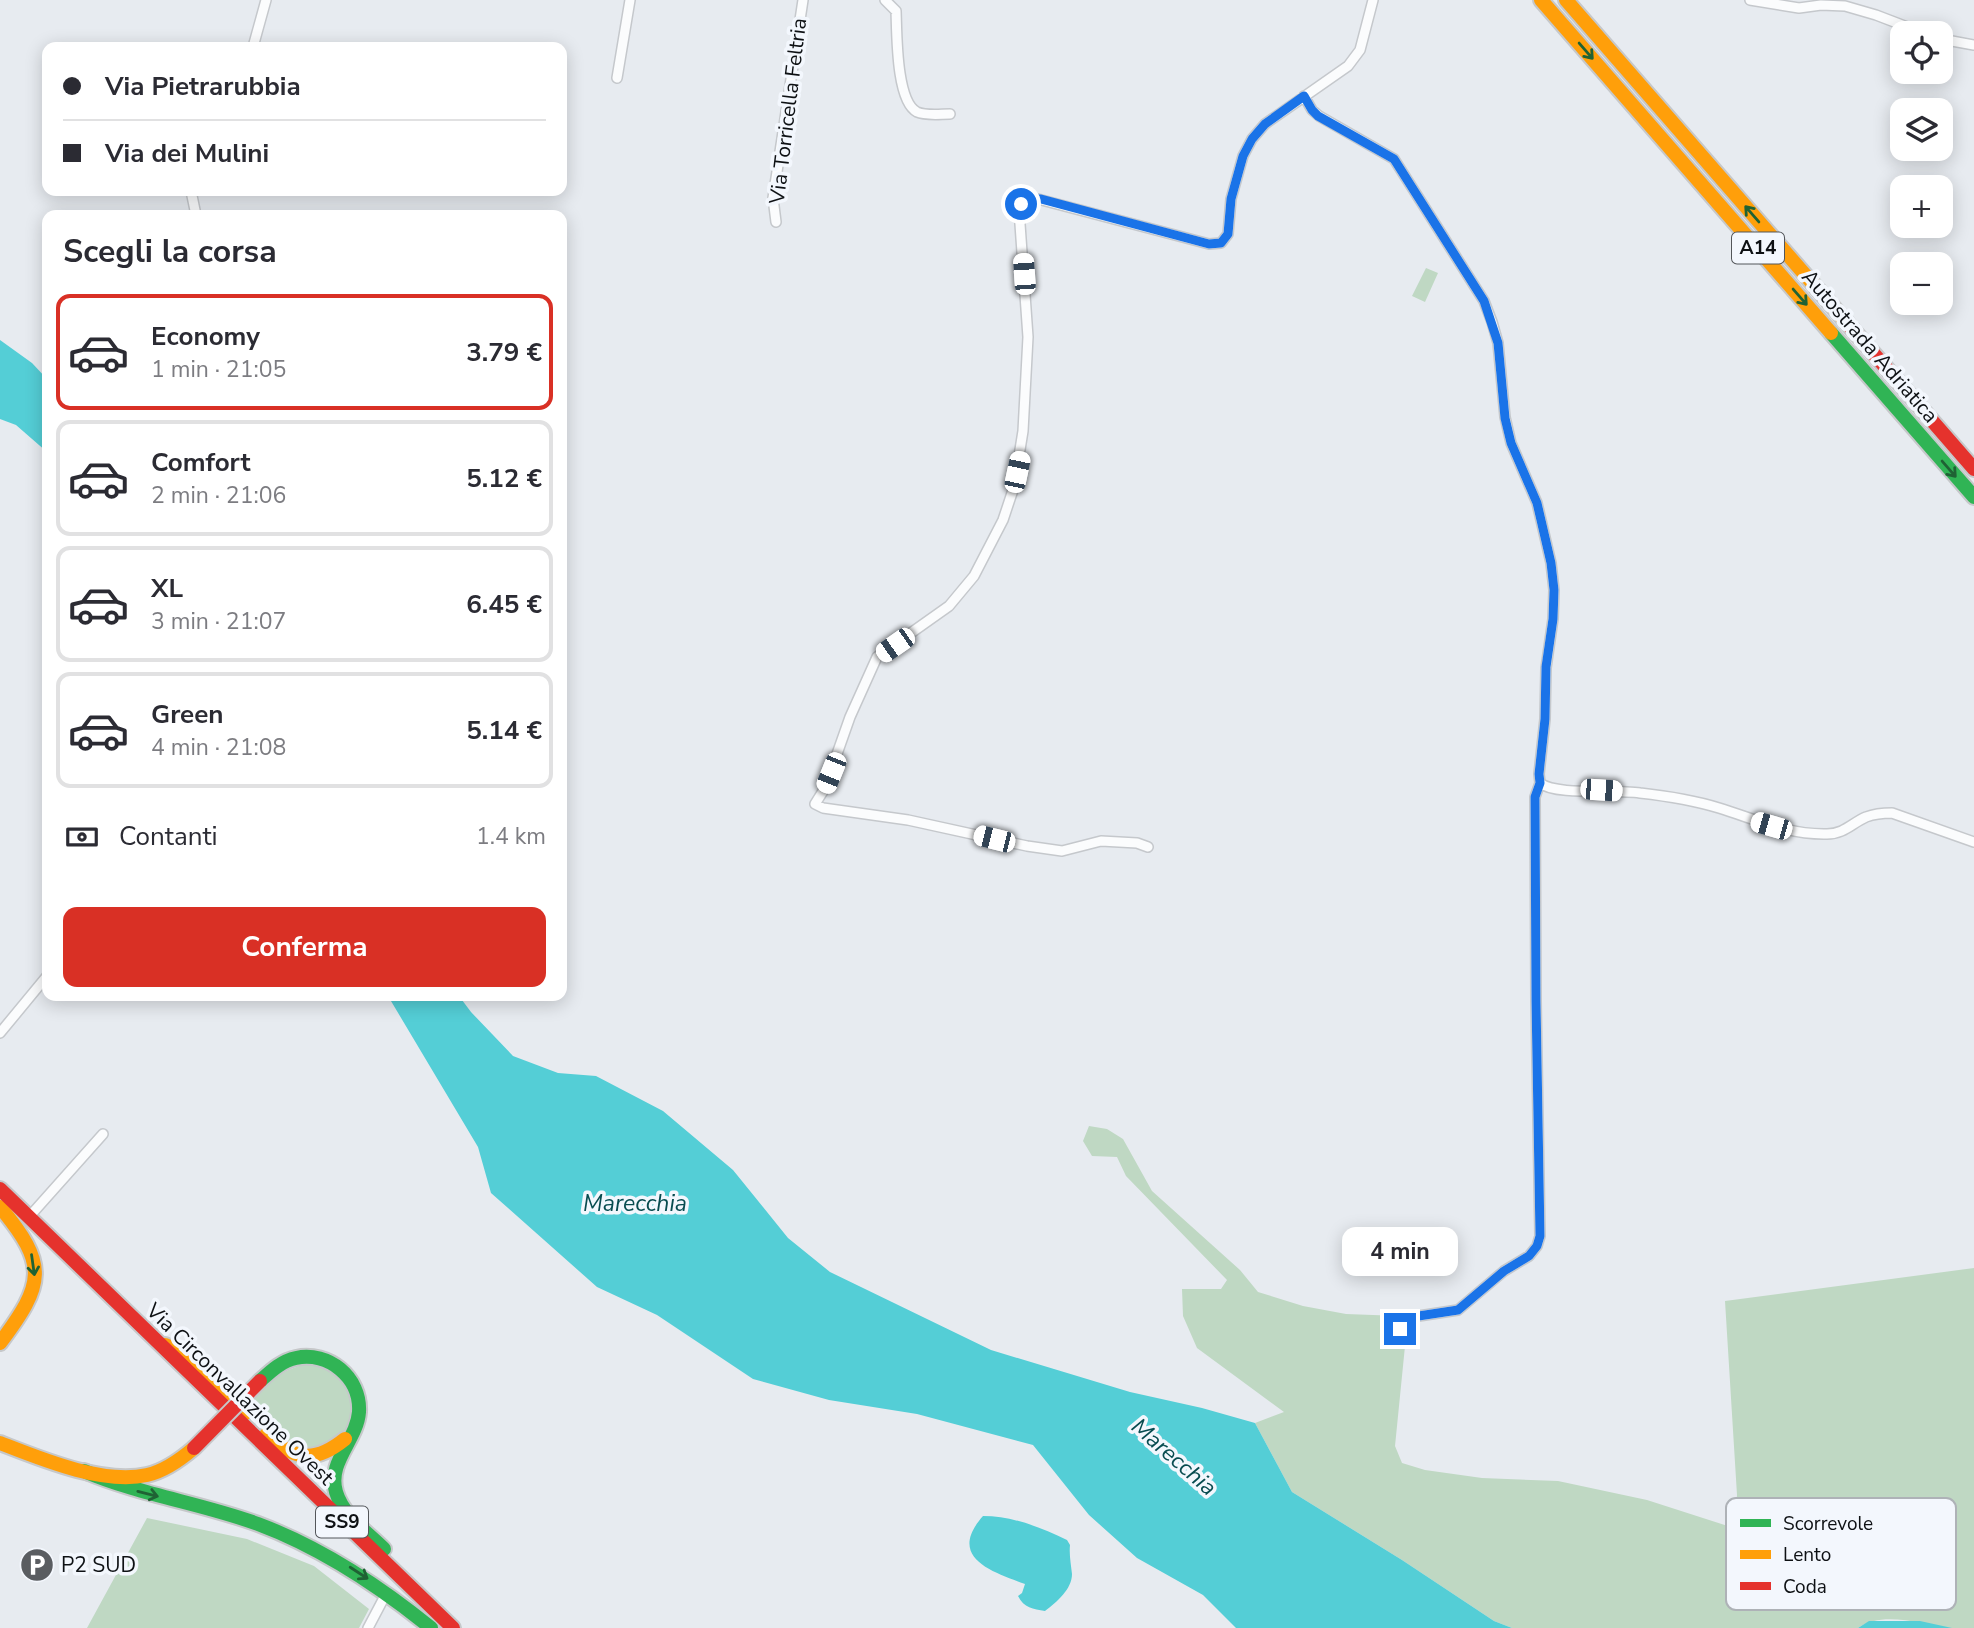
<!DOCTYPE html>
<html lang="it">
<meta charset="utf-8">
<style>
body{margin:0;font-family:"Nunito Sans",sans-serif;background:#f7f7f7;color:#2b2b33;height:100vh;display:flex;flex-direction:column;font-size:26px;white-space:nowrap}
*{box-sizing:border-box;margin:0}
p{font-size:23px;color:#7c7c81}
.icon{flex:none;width:38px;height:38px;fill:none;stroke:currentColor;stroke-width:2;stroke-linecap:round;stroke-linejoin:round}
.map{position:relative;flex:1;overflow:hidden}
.details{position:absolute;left:42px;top:210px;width:525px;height:791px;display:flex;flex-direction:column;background:#fff;border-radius:14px;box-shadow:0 4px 18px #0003}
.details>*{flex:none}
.top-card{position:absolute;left:42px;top:42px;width:525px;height:154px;border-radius:14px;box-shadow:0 4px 18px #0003;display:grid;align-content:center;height:154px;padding:0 21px;background:#fff}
.fabs{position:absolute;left:1890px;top:21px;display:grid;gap:14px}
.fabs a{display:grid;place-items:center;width:63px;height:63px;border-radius:14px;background:#fff;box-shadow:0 4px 18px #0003;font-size:35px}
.end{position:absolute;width:32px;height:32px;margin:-16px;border:9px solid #1a73e8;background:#fff;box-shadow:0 0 0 4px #fff}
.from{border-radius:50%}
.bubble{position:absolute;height:49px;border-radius:14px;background:#fff;box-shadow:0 4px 18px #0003;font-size:23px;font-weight:700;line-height:49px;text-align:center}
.car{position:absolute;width:21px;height:42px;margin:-21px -10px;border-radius:9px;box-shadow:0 0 5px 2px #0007;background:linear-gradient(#fff 24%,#345 0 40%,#fff 0 76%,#345 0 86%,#fff 0)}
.top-card b{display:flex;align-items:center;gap:24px;height:66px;font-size:26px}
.top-card b+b{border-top:2px solid #e1e1e2}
.top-card i{width:18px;height:18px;background:#2b2b33}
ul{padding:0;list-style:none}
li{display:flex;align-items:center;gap:21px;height:116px;margin:0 14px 10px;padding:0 7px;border:4px solid #e1e1e2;border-radius:14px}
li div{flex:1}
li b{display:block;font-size:26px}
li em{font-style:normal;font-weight:700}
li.on{border-color:#d93025}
li>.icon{width:63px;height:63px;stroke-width:1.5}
h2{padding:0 21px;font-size:32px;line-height:84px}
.pay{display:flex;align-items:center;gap:18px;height:77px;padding:0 21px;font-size:26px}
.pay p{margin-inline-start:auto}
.action{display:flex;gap:14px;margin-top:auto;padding:14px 21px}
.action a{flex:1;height:80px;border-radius:14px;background:#d93025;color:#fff;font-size:28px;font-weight:700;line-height:80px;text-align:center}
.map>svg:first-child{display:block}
.green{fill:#bfd8c3}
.water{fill:#54ced6}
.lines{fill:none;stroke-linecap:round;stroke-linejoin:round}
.street-casing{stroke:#c5c8cc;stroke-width:12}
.fast-casing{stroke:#c6c8ca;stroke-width:18}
.slow-casing{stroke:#c6c8ca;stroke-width:18}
.jam-casing{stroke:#c6c8ca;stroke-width:18}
.street{stroke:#fbfcfd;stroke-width:9}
.fast{stroke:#30b455;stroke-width:14}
.slow{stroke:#ff9f0a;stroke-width:14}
.jam{stroke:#e5322d;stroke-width:14}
.jam-bridge-casing{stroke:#c6c8ca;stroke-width:18;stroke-linecap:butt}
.jam-bridge{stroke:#e5322d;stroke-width:14}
.oneway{stroke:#1f6234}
.route{stroke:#1a73e8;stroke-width:9}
.labels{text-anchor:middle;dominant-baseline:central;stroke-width:7;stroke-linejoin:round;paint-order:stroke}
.shield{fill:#f3f7fd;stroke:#53565a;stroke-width:2}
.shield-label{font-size:19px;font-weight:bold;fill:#0e1114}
.street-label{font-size:21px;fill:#0e1114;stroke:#f3f7fd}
.poi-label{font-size:21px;fill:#0e1114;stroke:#f3f7fd;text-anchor:start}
.water-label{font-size:23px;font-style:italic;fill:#084c50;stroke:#f3f7fd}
.key{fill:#f3f7fd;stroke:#aeb2b7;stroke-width:2}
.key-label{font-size:19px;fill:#0e1114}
</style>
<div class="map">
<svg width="1974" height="1628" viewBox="0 0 1974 1628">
<rect width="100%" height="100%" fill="#e7ebf0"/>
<path class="green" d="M1426 268 1438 273 1425 302 1412 296Z
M1089 1126 1107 1129 1123 1139 1152 1191 1240 1270 1258 1292 1303 1306 1346 1314 1400 1316 1405 1346 1395 1446 1402 1463 1425 1470 1482 1478 1558 1481 1647 1500 1734 1528 1737 1495 1725 1301 1974 1268V1628C1967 1628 1959 1628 1951 1628 1922 1625 1884 1610 1858 1628H1512L1494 1621 1402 1560 1292 1492 1255 1423 1284 1412 1197 1348 1183 1316 1182 1289H1221L1227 1280 1126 1176 1117 1157 1092 1156 1083 1141Z
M311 1363 332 1370 349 1387 354 1407 350 1424 343 1436 331 1446 303 1452 284 1446 245 1407C269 1383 277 1370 311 1363Z
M147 1518 247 1539 314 1566 369 1609 359 1628H87Z"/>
<path class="water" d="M0 340 32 363 47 379V452L16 425 0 419Z
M388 996H459L471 1012 513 1056 558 1073 596 1076 663 1111 733 1170 788 1238 830 1272 991 1350 1130 1392 1202 1408 1255 1423 1292 1492 1402 1560 1494 1621 1512 1628H1236L1203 1595 1137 1558 1089 1515 1033 1445 917 1414 829 1400 753 1379 657 1315 597 1287 491 1193 478 1147Z
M983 1516C1012 1516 1040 1527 1067 1540L1070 1545C1069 1555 1071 1564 1072 1574 1072 1589 1057 1602 1045 1611 1033 1609 1024 1608 1018 1596L1022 1593 1025 1584C993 1572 946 1558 983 1516Z
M1869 1621H1920L1952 1628H1858Z"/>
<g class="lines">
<g class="street-casing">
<path id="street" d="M885 0 896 11C897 34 896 101 917 112 926 116 940 114 950 114
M1750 0 1799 8 1821 5 1845 6 1876 15 1923 33
M1941 39 1974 45
M253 47 266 0
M617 78 630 0
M1304 96 1312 110 1319 116 1394 159 1484 301 1492 322 1498 343 1505 417 1511 443 1537 503 1551 563 1554 590 1553 619 1546 668 1545 719 1539 774 1540 783 1535 797 1536 1001 1540 1236 1537 1246 1529 1256 1504 1271 1458 1310 1412 1317 1400 1329
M191 191 196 215
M776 222 773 198 803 0
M1540 783C1556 796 1615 789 1640 793 1667 796 1693 800 1719 808 1755 819 1788 835 1827 834 1844 834 1852 823 1866 817 1874 814 1882 813 1892 813L1974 842
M1148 847 1137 843 1101 841 1062 851 1027 846 908 820 823 808 815 804 825 788 850 717 877 657 949 606 974 576 1003 520 1014 487 1023 431 1028 337 1019 210 1025 199 1034 198 1209 244 1221 243 1228 234 1231 199 1243 156 1252 139 1265 124 1348 66 1360 50 1373 0
M0 1033 47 976
M29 1217 103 1134
M368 1628 387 1592"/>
</g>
<g class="fast-casing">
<path id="fast" d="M1831 333 1974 497
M260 1381C270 1372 281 1361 296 1358 328 1351 361 1377 359 1412 357 1440 327 1462 336 1492 343 1516 368 1533 384 1549
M84 1471C140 1495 201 1503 258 1524 322 1548 378 1585 431 1628"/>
</g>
<g class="slow-casing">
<path id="slow" d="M1541 0 1831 333
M1566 0 1847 323
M0 1207C48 1265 45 1283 0 1343
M165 1345 181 1352 244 1414
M266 1435C295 1460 314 1464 345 1439
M0 1443C41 1459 103 1485 147 1475 165 1471 180 1460 194 1448"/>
</g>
<g class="jam-casing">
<path id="jam" d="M1847 323 1974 469
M0 1189 453 1628"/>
</g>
<use href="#street" class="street"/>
<use href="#fast" class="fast"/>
<use href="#slow" class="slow"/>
<use href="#jam" class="jam"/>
<g class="jam-bridge-casing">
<path id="jam-bridge" d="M194 1448 260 1381"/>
</g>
<use href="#jam-bridge" class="jam-bridge"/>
</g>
<defs><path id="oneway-shaft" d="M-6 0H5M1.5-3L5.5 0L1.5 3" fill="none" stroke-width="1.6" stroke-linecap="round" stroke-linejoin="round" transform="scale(1.75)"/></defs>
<g class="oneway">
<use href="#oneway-shaft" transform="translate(1586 51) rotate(49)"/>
<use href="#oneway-shaft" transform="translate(1752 214) rotate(-131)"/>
<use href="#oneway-shaft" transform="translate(1800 297) rotate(49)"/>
<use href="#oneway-shaft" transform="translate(1949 469) rotate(49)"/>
<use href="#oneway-shaft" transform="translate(33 1265) rotate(82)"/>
<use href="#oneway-shaft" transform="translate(148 1494) rotate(14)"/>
<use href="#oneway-shaft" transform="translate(359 1573) rotate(33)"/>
</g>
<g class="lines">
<path class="route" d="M1021 204 1025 199H1041L1209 244 1221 243 1228 234 1231 199 1243 156 1252 139 1265 124 1304 96 1312 110 1318 116 1394 159 1484 301 1498 343 1505 418 1511 443 1537 503 1551 563 1554 590 1553 619 1546 667 1545 719 1539 774 1540 783 1535 797 1536 1001 1540 1236 1537 1246 1529 1256 1504 1271 1458 1310 1412 1317 1400 1329"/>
</g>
<defs>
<g id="parking-disc" transform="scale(1.75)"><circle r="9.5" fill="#5a5d61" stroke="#f3f7fd"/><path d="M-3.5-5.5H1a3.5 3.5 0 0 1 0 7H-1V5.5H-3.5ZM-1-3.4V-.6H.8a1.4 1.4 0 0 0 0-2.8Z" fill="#fff"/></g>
</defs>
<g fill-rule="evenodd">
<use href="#parking-disc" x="37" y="1565"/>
</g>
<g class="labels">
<g class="shield">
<rect x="1732" y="232.5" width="52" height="31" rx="5"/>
<rect x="316" y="1506.5" width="52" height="31" rx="5"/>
</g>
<g class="shield-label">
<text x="1758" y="248">A14</text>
<text x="342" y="1522">SS9</text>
</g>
<g class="street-label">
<text transform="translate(788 111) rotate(-83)">Via Torricella Feltria</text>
<text transform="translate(1870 346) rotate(49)">Autostrada Adriatica</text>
<text transform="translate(240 1394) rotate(44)">Via Circonvallazione Ovest</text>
</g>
<g class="poi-label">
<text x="61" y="1565">P2 SUD</text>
</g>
<g class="water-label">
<text x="635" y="1203">Marecchia</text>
<text transform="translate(1174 1457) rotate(41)">Marecchia</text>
</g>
</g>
<rect x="1726" y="1498" width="230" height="112" rx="10" class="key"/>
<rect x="1740" y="1519" width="31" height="8" fill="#30b455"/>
<rect x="1740" y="1550" width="31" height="9" fill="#ff9f0a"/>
<rect x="1740" y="1582" width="31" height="8" fill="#e5322d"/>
<g class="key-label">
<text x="1783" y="1530">Scorrevole</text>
<text x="1783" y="1561">Lento</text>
<text x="1783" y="1593">Coda</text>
</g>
</svg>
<div class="fabs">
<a><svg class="icon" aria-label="locate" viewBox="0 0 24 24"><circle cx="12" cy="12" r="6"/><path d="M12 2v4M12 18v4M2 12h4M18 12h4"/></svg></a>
<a><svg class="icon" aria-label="layers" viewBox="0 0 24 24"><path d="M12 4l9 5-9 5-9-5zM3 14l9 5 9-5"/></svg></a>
<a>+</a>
<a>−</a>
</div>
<i class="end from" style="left:1021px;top:204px"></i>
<i class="end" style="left:1400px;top:1329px"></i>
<div class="bubble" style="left:1342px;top:1227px;width:116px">4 min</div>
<i class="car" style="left:1024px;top:274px;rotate:356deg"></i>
<i class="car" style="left:1017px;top:472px;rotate:12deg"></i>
<i class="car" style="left:895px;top:645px;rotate:235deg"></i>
<i class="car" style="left:831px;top:773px;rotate:202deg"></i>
<i class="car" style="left:1601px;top:790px;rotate:94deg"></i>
<i class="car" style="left:1771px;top:826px;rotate:286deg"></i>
<i class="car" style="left:994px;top:839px;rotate:284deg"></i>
<div class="top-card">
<b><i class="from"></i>Via Pietrarubbia</b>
<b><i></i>Via dei Mulini</b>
</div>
<section class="details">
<h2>Scegli la corsa</h2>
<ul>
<li class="on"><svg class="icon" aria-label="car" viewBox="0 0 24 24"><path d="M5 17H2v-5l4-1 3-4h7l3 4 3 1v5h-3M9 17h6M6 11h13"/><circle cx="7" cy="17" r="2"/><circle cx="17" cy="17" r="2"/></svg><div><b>Economy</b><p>1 min · 21:05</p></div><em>3.79 €</em></li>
<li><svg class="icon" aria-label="car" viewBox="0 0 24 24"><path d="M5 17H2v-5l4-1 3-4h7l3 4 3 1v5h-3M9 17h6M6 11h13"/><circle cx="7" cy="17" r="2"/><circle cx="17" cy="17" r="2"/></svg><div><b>Comfort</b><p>2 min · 21:06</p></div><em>5.12 €</em></li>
<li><svg class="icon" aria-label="car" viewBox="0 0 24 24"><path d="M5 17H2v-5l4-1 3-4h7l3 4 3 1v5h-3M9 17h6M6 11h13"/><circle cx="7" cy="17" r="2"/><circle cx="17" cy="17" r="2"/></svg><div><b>XL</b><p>3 min · 21:07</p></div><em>6.45 €</em></li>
<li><svg class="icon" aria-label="car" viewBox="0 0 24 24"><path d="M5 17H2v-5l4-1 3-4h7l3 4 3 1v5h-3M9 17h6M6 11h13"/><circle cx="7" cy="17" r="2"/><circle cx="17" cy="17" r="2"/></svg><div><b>Green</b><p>4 min · 21:08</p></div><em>5.14 €</em></li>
</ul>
<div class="pay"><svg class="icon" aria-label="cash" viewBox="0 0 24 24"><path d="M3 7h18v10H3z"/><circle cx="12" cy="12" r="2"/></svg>Contanti<p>1.4 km</p></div>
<div class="action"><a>Conferma</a></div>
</section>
</div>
